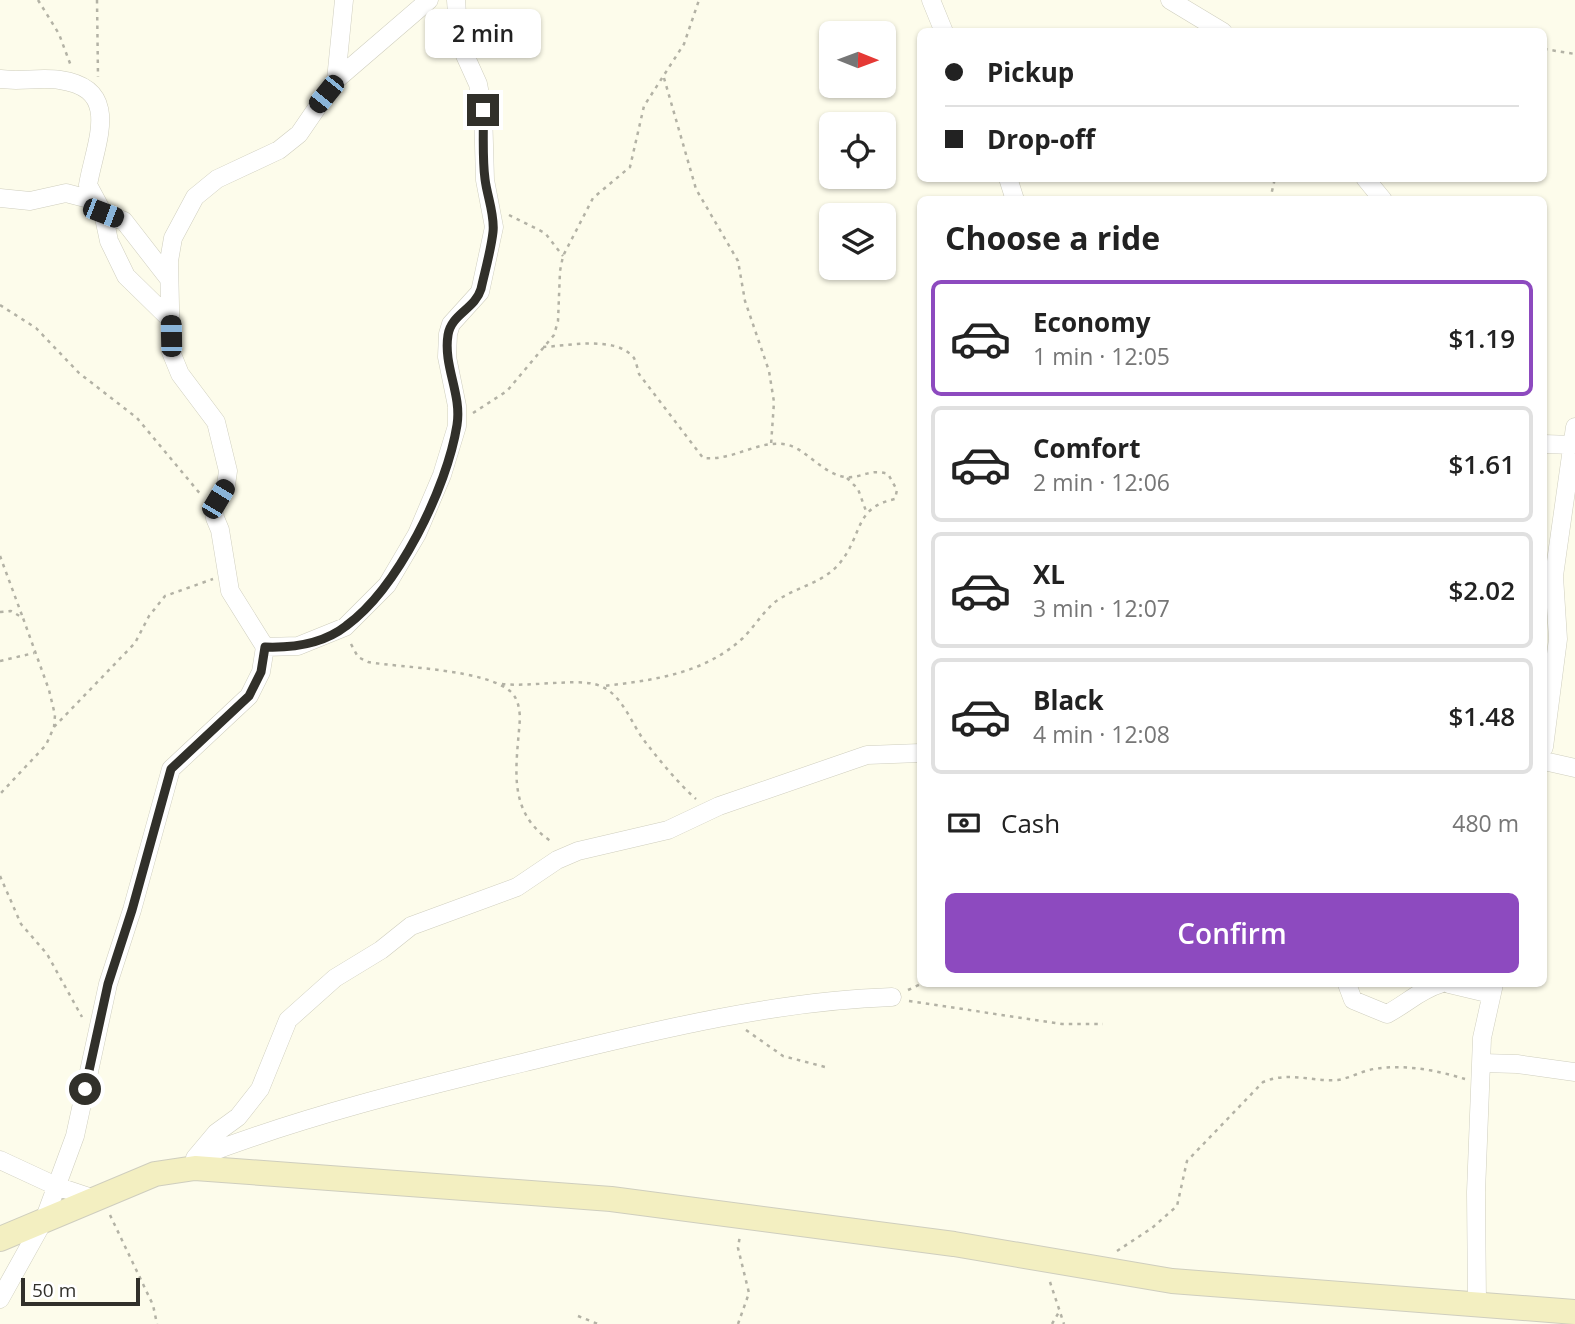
<!DOCTYPE html>
<meta charset="utf-8">
<style>
body{margin:0;font-family:"Open Sans",sans-serif;background:#f6f6f6;color:#222;height:100vh;display:flex;flex-direction:column;font-size:26px;white-space:nowrap}
*{box-sizing:border-box;margin:0}
p{font-size:23px;color:#767676}
.icon{flex:none;width:38px;height:38px;fill:none;stroke:currentColor;stroke-width:2;stroke-linecap:round;stroke-linejoin:round}
.map{position:relative;flex:1;overflow:hidden}
.drawer{position:absolute;left:917px;top:196px;width:630px;height:791px;display:flex;flex-direction:column;background:#fff;border-radius:10px;box-shadow:0 2px 5px #0004}
.drawer>*{flex:none}
.guide{position:absolute;left:917px;top:28px;width:630px;height:154px;border-radius:10px;box-shadow:0 2px 5px #0004;display:grid;align-content:center;height:154px;padding:0 28px;background:#fff}
.needle{width:46px;rotate:91deg}
.tools{position:absolute;left:819px;top:21px;display:grid;gap:14px}
.tools a{display:grid;place-items:center;width:77px;height:77px;border-radius:10px;background:#fff;box-shadow:0 2px 5px #0004;font-size:35px}
.scale{position:absolute;left:21px;bottom:18px;width:119px;box-sizing:border-box;padding-left:7px;border:4px solid #31302a;border-top:0;font-size:19px;line-height:24px;white-space:nowrap;color:#31302a;-webkit-text-stroke:5px #fff;paint-order:stroke}
.end{position:absolute;width:32px;height:32px;margin:-16px;border:9px solid #31302a;background:#fff;box-shadow:0 0 0 4px #fff}
.from{border-radius:50%}
.bubble{position:absolute;height:49px;border-radius:10px;background:#fff;box-shadow:0 2px 5px #0004;font-size:23px;font-weight:600;line-height:49px;text-align:center}
.car{position:absolute;width:21px;height:42px;margin:-21px -10px;border-radius:9px;box-shadow:0 0 5px 2px #0007;background:linear-gradient(#222 24%,#8ab4d8 0 40%,#222 0 76%,#8ab4d8 0 86%,#222 0)}
.guide b{display:flex;align-items:center;gap:24px;height:66px;font-size:26px}
.guide b+b{border-top:2px solid #e0e0e0}
.guide i{width:18px;height:18px;background:#222}
ul{padding:0;list-style:none}
li{display:flex;align-items:center;gap:21px;height:116px;margin:0 14px 10px;padding:0 14px;border:4px solid #e0e0e0;border-radius:10px}
li div{flex:1}
li b{display:block;font-size:26px}
li em{font-style:normal;font-weight:600}
li.active{border-color:#8d4abf}
li>.icon{width:63px;height:63px;stroke-width:1.5}
h2{padding:0 28px;font-size:32px;line-height:84px}
.pay{display:flex;align-items:center;gap:18px;height:77px;padding:0 28px;font-size:26px}
.pay p{margin-inline-start:auto}
.cta{display:flex;gap:14px;margin-top:auto;padding:14px 28px}
.cta a{flex:1;height:80px;border-radius:10px;background:#8d4abf;color:#fff;font-size:28px;font-weight:600;line-height:80px;text-align:center}
.map>svg:first-child{display:block}
.lines{fill:none;stroke-linecap:round;stroke-linejoin:round}
.street-casing{stroke:#cfcebe;stroke-width:19}
.secondary-casing{stroke:#cfcebe;stroke-width:26}
.path{stroke:#b3b2a5;stroke-width:2.5;stroke-dasharray:3.5 5;stroke-linecap:butt}
.street{stroke:#fff;stroke-width:18}
.secondary{stroke:#f3efc1;stroke-width:24}
.route{stroke:#31302a;stroke-width:9}
</style>
<div class="map">
<svg width="1575" height="1324" viewBox="0 0 1575 1324">
<rect width="100%" height="100%" fill="#fdfceb"/>
<g class="lines">
<g class="street-casing">
<path id="street" d="M931 0 944 32
M1170 0 1223 32
M0 79C20 82 40 77 60 80 123 89 95 143 88 185L103 213 109 241 126 276 171 320
M336 80 344 0
M1008 178 1015 200
M1365 178 1383 200
M0 198 30 201 66 193 93 200
M103 213 124 221 169 279
M1544 444 1573 445
M265 647 298 646 345 627 387 585 417 534 442 475 457 426V406L447 357 448 334 451 324 480 292 494 227 485 180 483 110 478 84 459 42 456 0
M1544 747 1558 639 1554 576 1575 427
M1544 761 1575 768
M1347 984 1353 1000 1387 1014C1406 1004 1420 990 1440 984
M1449 984 1491 994
M1482 1063 1517 1064 1575 1072
M198 1157C309 1114 423 1087 538 1059 653 1031 773 1001 892 997
M195 1158 216 1133 238 1117 260 1089 288 1020 335 978 381 950 411 926 517 887 557 860 578 851 668 830 719 806 867 755 920 753
M0 1160 56 1186 92 1198
M0 1299 44 1220 75 1136 108 984 132 910 171 769 249 696 261 672 265 647 230 591 220 530 215 518 214 509 226 485 228 471 216 422 180 374 171 352 169 261 173 238 195 197 217 179 279 150 299 134 336 80 429 0
M1477 1303 1476 1192 1482 1038 1494 984"/>
</g>
<g class="secondary-casing">
<path id="secondary" d="M0 1239 155 1174 195 1168 611 1199 954 1244 1172 1281 1575 1312"/>
</g>
<path class="path" d="M38 0 59 34 71 66
M97 0 98 77
M1544 49 1575 54
M664 78 696 189 738 261 745 301 769 371 774 402 771 445
M1270 200 1275 178
M509 215 545 233 563 256
M0 305 36 328 79 373 137 418 202 496
M543 347C568 346 616 335 634 358 636 362 638 370 639 374L703 458C733 461 756 441 783 444 805 446 820 473 845 477 861 479 869 468 888 474L897 490 895 499C853 508 864 534 839 564 822 584 795 587 775 602 763 612 754 627 743 638 704 674 654 680 604 686
M473 413 507 391 554 335 558 321 560 271 563 256 593 198 630 167 644 106 684 44 699 0
M847 478 858 489 866 511
M0 556 23 618
M0 612 11 611 23 618 49 690 55 715 54 727 46 745 0 794
M351 644 358 657 368 662C403 668 486 669 511 692 518 699 519 707 520 717 517 766 505 811 552 842
M0 661 34 653
M502 684C529 687 572 679 594 684 622 690 630 723 646 743 661 762 678 783 696 799
M54 727 135 643 149 616 165 596 213 579
M0 876 21 924 47 954 82 1017
M908 990 921 984
M909 1001 1062 1024H1103
M746 1030 783 1056 829 1068
M110 1215 153 1305 157 1324
M1117 1251 1152 1228 1177 1206 1187 1161 1263 1082C1290 1071 1312 1082 1338 1080 1350 1078 1362 1071 1374 1069 1404 1064 1436 1070 1465 1079
M1050 1282 1064 1324
M578 1316 598 1324
M738 1324 749 1293 738 1248 740 1235
M1052 1324 1059 1312"/>
<use href="#street" class="street"/>
<use href="#secondary" class="secondary"/>
</g>
<g class="lines">
<path class="route" d="M85 1089 108 984 132 910 171 769 249 696 261 672 265 647C293 648 323 644 346 626 398 588 447 488 457 425 462 394 443 366 448 335 451 314 475 309 481 289 485 271 491 250 493 232 495 215 487 196 485 179 482 157 484 133 483 110"/>
</g>
</svg>
<div class="tools">
<a><svg class="needle" viewBox="-14 -14 28 28"><path d="M0-13l5 13h-10z" fill="#e53935"/><path d="M0 13l5-13h-10z" fill="#767676"/></svg></a>
<a><svg class="icon" aria-label="locate" viewBox="0 0 24 24"><circle cx="12" cy="12" r="6"/><path d="M12 2v4M12 18v4M2 12h4M18 12h4"/></svg></a>
<a><svg class="icon" aria-label="layers" viewBox="0 0 24 24"><path d="M12 4l9 5-9 5-9-5zM3 14l9 5 9-5"/></svg></a>
</div>
<div class="scale">50 m</div>
<i class="end from" style="left:85px;top:1089px"></i>
<i class="end" style="left:483px;top:110px"></i>
<div class="bubble" style="left:425px;top:9px;width:116px">2 min</div>
<i class="car" style="left:326px;top:94px;rotate:219deg"></i>
<i class="car" style="left:103px;top:213px;rotate:111deg"></i>
<i class="car" style="left:171px;top:336px;rotate:359deg"></i>
<i class="car" style="left:218px;top:499px;rotate:31deg"></i>
<div class="guide">
<b><i class="from"></i>Pickup</b>
<b><i></i>Drop-off</b>
</div>
<section class="drawer">
<h2>Choose a ride</h2>
<ul>
<li class="active"><svg class="icon" aria-label="car" viewBox="0 0 24 24"><path d="M5 17H2v-5l4-1 3-4h7l3 4 3 1v5h-3M9 17h6M6 11h13"/><circle cx="7" cy="17" r="2"/><circle cx="17" cy="17" r="2"/></svg><div><b>Economy</b><p>1 min · 12:05</p></div><em>$1.19</em></li>
<li><svg class="icon" aria-label="car" viewBox="0 0 24 24"><path d="M5 17H2v-5l4-1 3-4h7l3 4 3 1v5h-3M9 17h6M6 11h13"/><circle cx="7" cy="17" r="2"/><circle cx="17" cy="17" r="2"/></svg><div><b>Comfort</b><p>2 min · 12:06</p></div><em>$1.61</em></li>
<li><svg class="icon" aria-label="car" viewBox="0 0 24 24"><path d="M5 17H2v-5l4-1 3-4h7l3 4 3 1v5h-3M9 17h6M6 11h13"/><circle cx="7" cy="17" r="2"/><circle cx="17" cy="17" r="2"/></svg><div><b>XL</b><p>3 min · 12:07</p></div><em>$2.02</em></li>
<li><svg class="icon" aria-label="car" viewBox="0 0 24 24"><path d="M5 17H2v-5l4-1 3-4h7l3 4 3 1v5h-3M9 17h6M6 11h13"/><circle cx="7" cy="17" r="2"/><circle cx="17" cy="17" r="2"/></svg><div><b>Black</b><p>4 min · 12:08</p></div><em>$1.48</em></li>
</ul>
<div class="pay"><svg class="icon" aria-label="cash" viewBox="0 0 24 24"><path d="M3 7h18v10H3z"/><circle cx="12" cy="12" r="2"/></svg>Cash<p>480 m</p></div>
<div class="cta"><a>Confirm</a></div>
</section>
</div>
